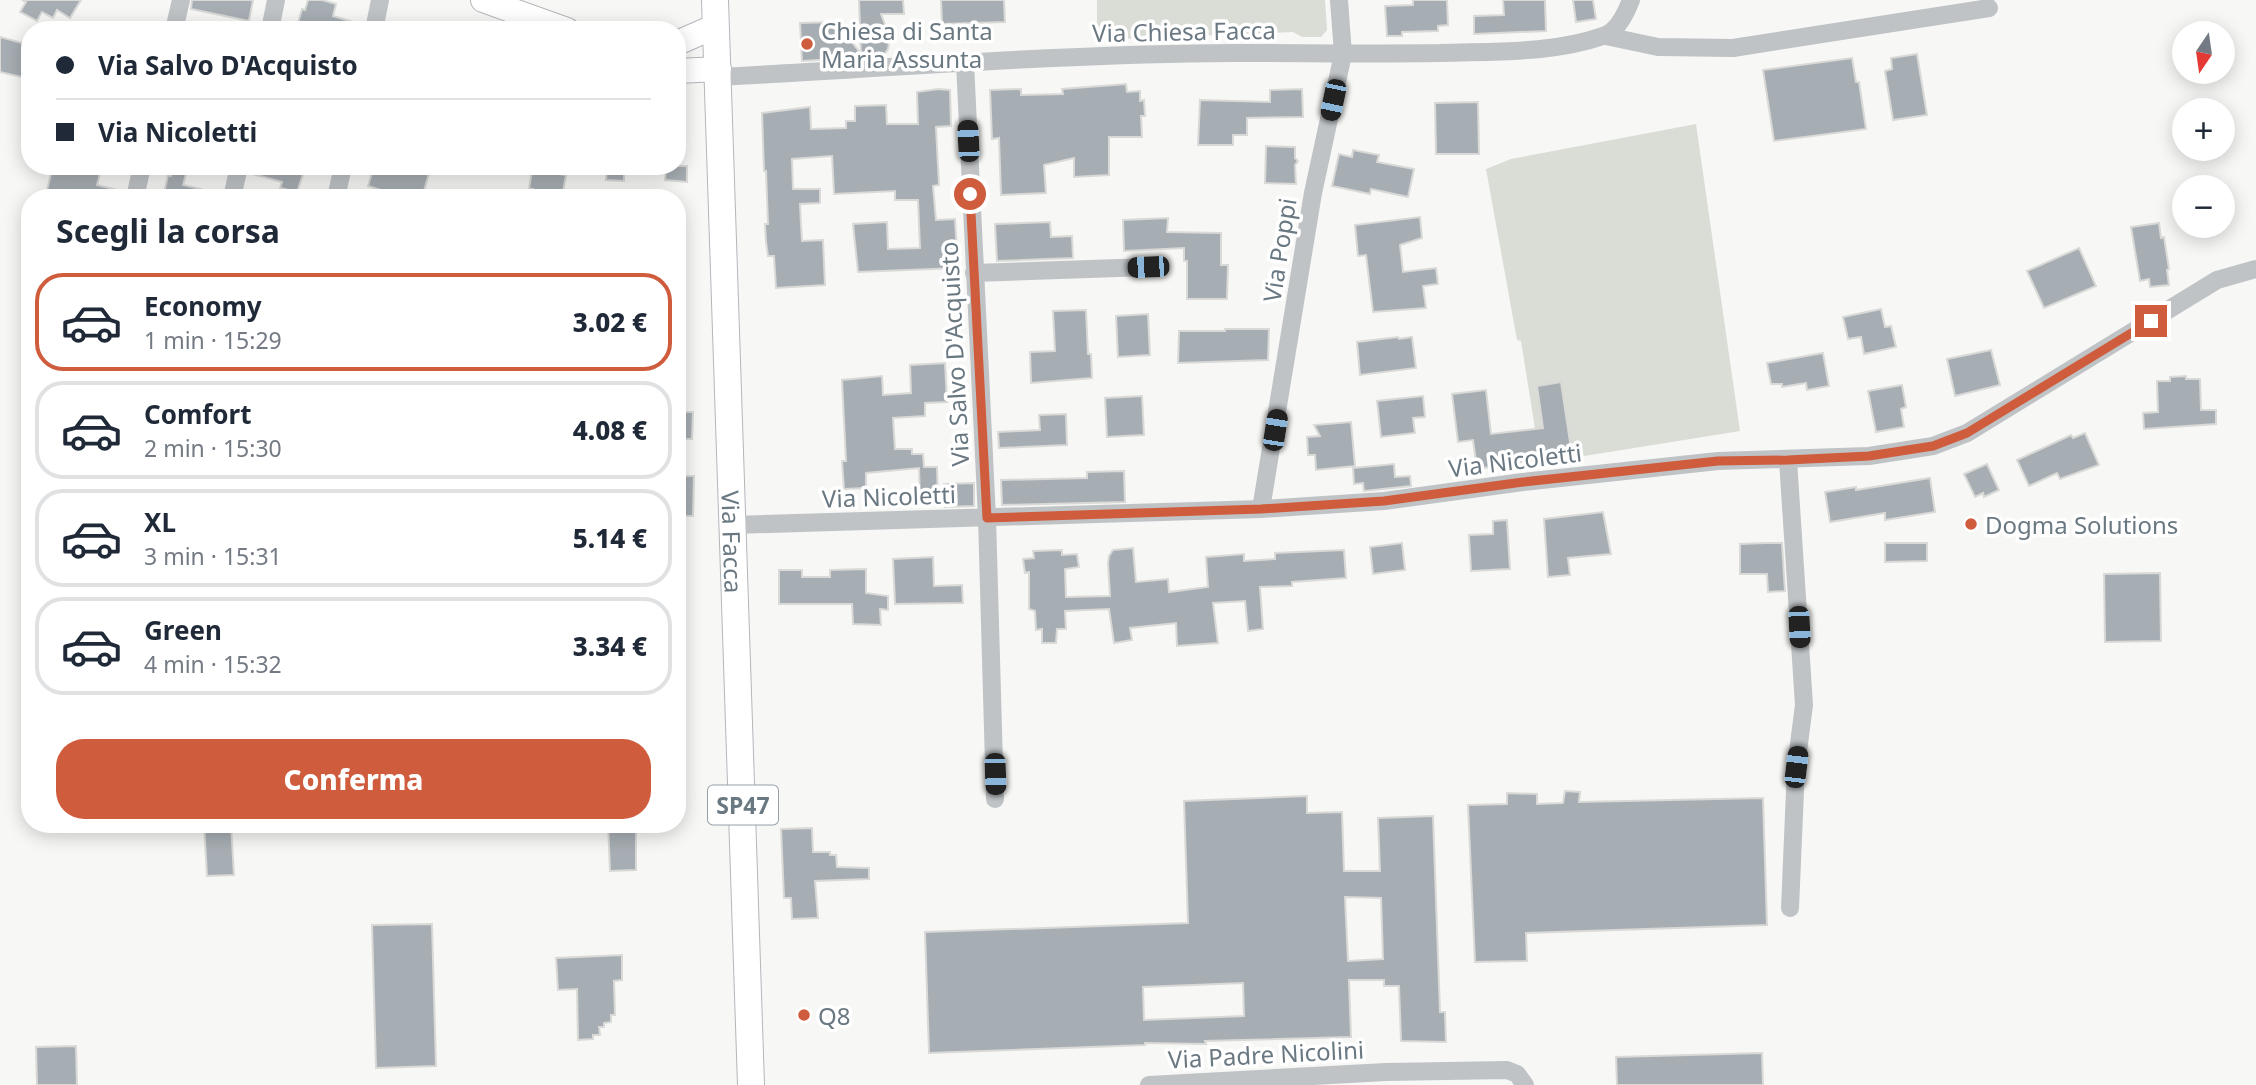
<!DOCTYPE html>
<html lang="it">
<meta charset="utf-8">
<style>
body{margin:0;font-family:"Noto Sans",sans-serif;background:#f6f6f7;color:#1f2937;height:100vh;display:flex;flex-direction:column;font-size:26px;white-space:nowrap}
*{box-sizing:border-box;margin:0}
p{font-size:23px;color:#747a83}
.icon{flex:none;width:38px;height:38px;fill:none;stroke:currentColor;stroke-width:2;stroke-linecap:round;stroke-linejoin:round}
.map{position:relative;flex:1;overflow:hidden}
.side{position:absolute;left:21px;top:189px;width:665px;height:644px;display:flex;flex-direction:column;background:#fff;border-radius:28px;box-shadow:0 4px 18px #0003}
.side>*{flex:none}
.hud{position:absolute;left:21px;top:21px;width:665px;height:154px;border-radius:28px;box-shadow:0 4px 18px #0003;display:grid;align-content:center;height:154px;padding:0 35px;background:#fff}
.needle{width:46px;rotate:193deg}
.controls{position:absolute;left:2172px;top:21px;display:grid;gap:14px}
.controls a{display:grid;place-items:center;width:63px;height:63px;border-radius:50%;background:#fff;box-shadow:0 4px 18px #0003;font-size:35px}
.end{position:absolute;width:32px;height:32px;margin:-16px;border:9px solid #cf5c3c;background:#fff;box-shadow:0 0 0 4px #fff}
.from{border-radius:50%}
.car{position:absolute;width:21px;height:42px;margin:-21px -10px;border-radius:9px;box-shadow:0 0 5px 2px #0007;background:linear-gradient(#222 24%,#8ab4d8 0 40%,#222 0 76%,#8ab4d8 0 86%,#222 0)}
.hud b{display:flex;align-items:center;gap:24px;height:66px;font-size:26px}
.hud b+b{border-top:2px solid #e0e1e3}
.hud i{width:18px;height:18px;background:#1f2937}
ul{padding:0;list-style:none}
li{display:flex;align-items:center;gap:21px;height:98px;margin:0 14px 10px;padding:0 21px;border:4px solid #e0e1e3;border-radius:28px}
li div{flex:1}
li b{display:block;font-size:26px}
li em{font-style:normal;font-weight:800}
li.current{border-color:#cf5c3c}
li>.icon{width:63px;height:63px;stroke-width:1.5}
h2{padding:0 35px;font-size:32px;line-height:84px}
.primary-button{display:flex;gap:14px;margin-top:auto;padding:14px 35px}
.primary-button a{flex:1;height:80px;border-radius:28px;background:#cf5c3c;color:#fff;font-size:28px;font-weight:800;line-height:80px;text-align:center}
.map>svg:first-child{display:block}
.green{fill:#d9ddd6}
.building{fill:#a7aeb3;stroke:#d9d9d7;stroke-width:2;fill-rule:evenodd}
.lines{fill:none;stroke-linecap:round;stroke-linejoin:round}
.secondary-casing{stroke:#b2b7ba;stroke-width:26}
.primary-casing{stroke:#b3b7ba;stroke-width:28}
.street{stroke:#bfc3c6;stroke-width:18}
.secondary{stroke:#fff;stroke-width:24}
.primary{stroke:#fff;stroke-width:26}
.route{stroke:#cf5c3c;stroke-width:9}
.poi-dot{fill:#cf5c3c;stroke:#fff;stroke-width:2.5}
.labels{text-anchor:middle;dominant-baseline:central;stroke-width:7;stroke-linejoin:round;paint-order:stroke}
.shield{fill:#fff;stroke:#97a0a8;stroke-width:2}
.shield-label{font-size:23px;font-weight:bold;fill:#6a7882}
.poi-label{font-size:24px;fill:#6a7882;stroke:#fff;text-anchor:start}
.street-label{font-size:24px;fill:#6a7882;stroke:#fff}
</style>
<div class="map">
<svg width="2256" height="1085" viewBox="0 0 2256 1085">
<rect width="100%" height="100%" fill="#f7f7f5"/>
<path class="green" d="M1097 0H1325L1327 30 1321 37H1302L1293 32 1097 40Z
M1696 124 1740 431 1572 458V455L1540 460 1521 341 1517 340 1486 169 1511 159Z"/>
<path class="building" d="M22 0H81L70 18 57 10 53 18 42 12 37 21 20 12 26 2Z
M192 0H253L249 21 191 9Z
M308 0H322L336 4 333 16 363 25V30H296L302 9 305 10Z
M859 0H903L904 14H881L890 38 888 49 883 56 802 61 800 23 837 22 861 54Z
M941 0H1004L1005 22 942 24Z
M1413 0H1447L1448 25 1438 26V31L1402 32V36H1387L1385 6 1413 5Z
M1503 0H1545L1546 31 1474 34V16L1504 15Z
M1573 0H1593L1596 19 1576 22Z
M0 37 30 45V79L0 72Z
M1917 54 1927 115 1893 120 1885 71 1892 69 1891 58Z
M1852 58 1856 82H1859L1866 129 1774 141 1763 70Z
M1126 84 1127 92 1140 91V101L1144 100 1145 116H1141L1142 137H1109V175L1074 177V158L1044 165 1046 193 1001 195 999 138 992 139 990 90 1021 89V95L1063 94 1062 89Z
M938 89 950 90 951 126 936 127 939 185 933 186 936 220 955 219 958 268 858 272 853 224 887 222 888 249 920 248 918 200H895V191L834 194 832 156 792 159 793 189H820V203L800 204 801 225 802 241 823 240 825 285 776 288 774 256H768L766 242 765 224H768L766 171H764L762 113 810 107 811 129 846 128V121H855V106L886 105 887 124H918L917 92Z
M1302 89 1303 117 1247 118V135H1233V145H1198L1200 100 1270 102V90Z
M1478 102 1479 154H1436L1435 103Z
M1266 146 1295 147V158L1298 161 1295 165 1296 184 1265 183Z
M1353 150 1379 155 1377 162 1414 169 1408 197 1371 189 1370 194 1332 186 1339 154 1352 157Z
M53 166H102L97 185 125 192 124 198H45Z
M173 166H188L183 185 213 192 212 198H163L168 175 171 176Z
M250 166H295L305 168 297 192 280 188 282 182 249 173Z
M374 166H431L422 198H406L368 186Z
M607 166H624V181L606 180Z
M666 166H687V182L665 180Z
M532 170 566 175 562 198H532L533 189H529Z
M1420 217 1422 238 1400 245 1403 272 1436 268 1438 284 1423 286 1426 308 1373 312 1366 255 1358 256 1355 225Z
M1168 218 1167 232 1221 233V265H1228L1227 299H1187V261H1184V248L1124 251 1123 220Z
M1050 222 1051 237 1072 236 1073 258 997 261 995 224Z
M2159 223 2161 238 2164 237 2169 269 2167 270 2169 285 2150 287 2149 279 2140 281 2131 227Z
M2079 248 2096 286 2044 308 2027 271Z
M1881 309 1885 327 1891 326 1896 347 1864 354 1861 337 1848 339 1843 317Z
M1086 310 1088 354H1091L1092 378 1031 383 1030 352 1055 351 1053 311Z
M1148 314 1150 355 1118 357 1116 316Z
M1225 329H1269L1268 360 1178 363 1179 331H1225Z
M1398 337 1399 339 1412 337 1416 368 1360 375 1357 342Z
M1991 350 2000 385 1955 396 1947 359Z
M1823 353 1829 386 1807 390 1806 383 1782 387V384H1771L1767 363Z
M945 363 947 402 925 403V416L893 418 895 449H912V454H923L924 467H937L938 498 920 499 919 468 866 473V488L844 489 842 461H846L842 380 882 376 883 395 911 393 910 365Z
M2186 376V379H2200L2201 410H2216V424L2144 429 2143 413 2158 412 2157 381H2170V377Z
M1561 382 1572 455 1477 469 1473 440 1458 442 1452 394 1486 390 1491 434 1543 428 1537 386Z
M1902 385 1906 407 1901 409 1904 427 1876 432 1868 391Z
M1142 396 1144 435 1107 437 1105 398Z
M1423 396 1425 417 1413 418 1415 433 1381 437 1377 401Z
M677 412H693L692 439H677Z
M1066 414 1067 445 999 448 998 432 1040 430 1039 415Z
M1351 422 1355 466 1316 470 1315 455H1308L1307 437 1320 436 1314 425Z
M2085 433 2099 465 2060 479 2057 473 2029 486 2017 460 2071 435 2073 438Z
M1394 464 1395 477 1410 476 1411 486 1364 491 1363 483 1354 484 1353 468Z
M1987 464 1999 490 1984 497 1983 493 1975 497 1964 474Z
M1124 471 1125 502 1002 505 1001 480 1087 478V472Z
M677 476H694L693 516H677Z
M1930 478 1935 512 1885 520V513L1830 522 1825 492 1856 487V490Z
M974 483V506L945 507 944 484Z
M1603 512 1611 554 1568 558 1570 575 1548 577 1544 519Z
M1507 520 1510 569 1471 571 1469 535 1493 534V521Z
M1402 543 1405 570 1373 574 1370 547Z
M1765 543H1782L1785 591 1768 592 1767 574H1740V544Z
M1885 543H1927V561L1885 562Z
M1133 548 1136 582 1168 579 1169 592 1208 587 1206 557 1244 554V561L1275 559V553L1344 550 1346 578 1292 582V586L1260 587 1263 629 1248 631 1245 601 1213 603 1218 643 1177 646 1176 623 1130 628 1132 640 1114 643 1109 609 1065 611 1066 629H1057L1056 643H1042V629L1036 630 1035 611 1029 609V572L1025 573 1023 559 1034 558 1033 551 1062 550V555L1077 554 1079 567 1065 569 1066 597 1110 596 1108 563 1109 556 1113 550Z
M933 557 934 586 962 585 963 603 895 604 893 559Z
M866 569V593L888 596V610L880 609 881 625 853 624 852 604H779V570H802V577H830V570Z
M2160 573 2161 641 2105 642 2104 574Z
M1565 791 1580 792 1579 802 1763 798 1767 925 1526 933 1527 961 1475 962 1468 805 1507 804V793L1537 794V804L1563 803Z
M1307 796V813L1342 812 1344 871H1380L1378 818 1433 816 1440 1012H1445L1446 1042 1401 1041 1399 986H1384V980H1349L1351 1037 1205 1041 1206 1044 1145 1043V1045L929 1053 925 932 1188 923 1184 801ZM1345 897 1381 898 1383 959 1348 961ZM1243 983 1244 1016 1144 1020 1143 987Z
M204 824H231L234 875 207 876Z
M608 824H636V870L610 871Z
M812 828 813 852H830V855H836L837 867 869 868V879L815 881 818 918 792 919 791 898H784L781 829Z
M432 924 436 1066 376 1068 372 925Z
M622 955V980L614 981 615 1015H611V1022L604 1023V1027H599L600 1035H593V1039L578 1040 577 989 558 990 556 958Z
M76 1046 77 1085H37L36 1047Z
M1762 1053 1763 1085H1617L1616 1057Z"/>
<g class="lines">
<g class="secondary-casing">
<path id="secondary" d="M483 0 567 30
M677 43 716 26
M677 71 719 69"/>
</g>
<g class="primary-casing">
<g id="primary">
<path id="s1" d="M715 0 751 1085"/>
</g>
</g>
<path class="street" d="M174 30 181 0
M270 30 276 0
M374 30 380 0
M1606 36 1658 47 1733 48 1989 8
M965 63 987 518 995 799
M719 77C890 68 1061 54 1233 53 1302 53 1371 54 1440 53 1493 51 1551 54 1603 36 1617 32 1626 13 1631 0
M135 198 142 166
M232 198 239 166
M336 198 343 166
M974 273 1148 267
M1788 460 1804 705 1796 767 1790 908
M1261 509 1313 193 1343 54 1339 0
M733 525 1261 509 1384 501 1523 482 1718 461 1869 456 1933 446 1967 433 2217 280 2256 269
M1149 1085 1386 1072 1507 1070 1517 1074 1525 1085"/>
<use href="#secondary" class="secondary"/>
<use href="#primary" class="primary"/>
</g>
<g class="lines">
<path class="route" d="M970 194 987 518 1261 509 1384 501 1523 482 1718 461 1788 460 1869 456 1933 446 1967 433 2151 321"/>
</g>
<g class="poi-dot">
<circle cx="807" cy="44" r="7"/>
<circle cx="1971" cy="524" r="7"/>
<circle cx="804" cy="1015" r="7"/>
</g>
<g class="labels">
<rect class="shield" x="708" y="785.5" width="70" height="39" rx="5"/>
<g class="shield-label">
<text x="743" y="805">SP47</text>
</g>
<g class="poi-label">
<text x="821" y="30">Chiesa di Santa<tspan x="821" dy="28">Maria Assunta</tspan></text>
<text x="1985" y="524">Dogma Solutions</text>
<text x="818" y="1015">Q8</text>
</g>
<g class="street-label">
<text transform="translate(1184 31) rotate(-1)">Via Chiesa Facca</text>
<text transform="translate(1279 250) rotate(-81)">Via Poppi</text>
<text transform="translate(954 354) rotate(-93)">Via Salvo D'Acquisto</text>
<text transform="translate(1515 460) rotate(-7)">Via Nicoletti</text>
<text transform="translate(889 496) rotate(-2)">Via Nicoletti</text>
<text stroke="none"><textPath href="#s1" startOffset="542">Via Facca</textPath></text>
<text transform="translate(1266 1054) rotate(-3)">Via Padre Nicolini</text>
</g>
</g>
</svg>
<div class="controls">
<a><svg class="needle" viewBox="-14 -14 28 28"><path d="M0-13l5 13h-10z" fill="#e53935"/><path d="M0 13l5-13h-10z" fill="#747a83"/></svg></a>
<a>+</a>
<a>−</a>
</div>
<i class="end from" style="left:970px;top:194px"></i>
<i class="end" style="left:2151px;top:321px"></i>
<i class="car" style="left:1333px;top:100px;rotate:192deg"></i>
<i class="car" style="left:968px;top:141px;rotate:357deg"></i>
<i class="car" style="left:1148px;top:267px;rotate:268deg"></i>
<i class="car" style="left:1275px;top:430px;rotate:9deg"></i>
<i class="car" style="left:1799px;top:627px;rotate:177deg"></i>
<i class="car" style="left:1796px;top:767px;rotate:7deg"></i>
<i class="car" style="left:995px;top:774px;rotate:178deg"></i>
<div class="hud">
<b><i class="from"></i>Via Salvo D'Acquisto</b>
<b><i></i>Via Nicoletti</b>
</div>
<section class="side">
<h2>Scegli la corsa</h2>
<ul>
<li class="current"><svg class="icon" aria-label="car" viewBox="0 0 24 24"><path d="M5 17H2v-5l4-1 3-4h7l3 4 3 1v5h-3M9 17h6M6 11h13"/><circle cx="7" cy="17" r="2"/><circle cx="17" cy="17" r="2"/></svg><div><b>Economy</b><p>1 min · 15:29</p></div><em>3.02 €</em></li>
<li><svg class="icon" aria-label="car" viewBox="0 0 24 24"><path d="M5 17H2v-5l4-1 3-4h7l3 4 3 1v5h-3M9 17h6M6 11h13"/><circle cx="7" cy="17" r="2"/><circle cx="17" cy="17" r="2"/></svg><div><b>Comfort</b><p>2 min · 15:30</p></div><em>4.08 €</em></li>
<li><svg class="icon" aria-label="car" viewBox="0 0 24 24"><path d="M5 17H2v-5l4-1 3-4h7l3 4 3 1v5h-3M9 17h6M6 11h13"/><circle cx="7" cy="17" r="2"/><circle cx="17" cy="17" r="2"/></svg><div><b>XL</b><p>3 min · 15:31</p></div><em>5.14 €</em></li>
<li><svg class="icon" aria-label="car" viewBox="0 0 24 24"><path d="M5 17H2v-5l4-1 3-4h7l3 4 3 1v5h-3M9 17h6M6 11h13"/><circle cx="7" cy="17" r="2"/><circle cx="17" cy="17" r="2"/></svg><div><b>Green</b><p>4 min · 15:32</p></div><em>3.34 €</em></li>
</ul>
<div class="primary-button"><a>Conferma</a></div>
</section>
</div>
